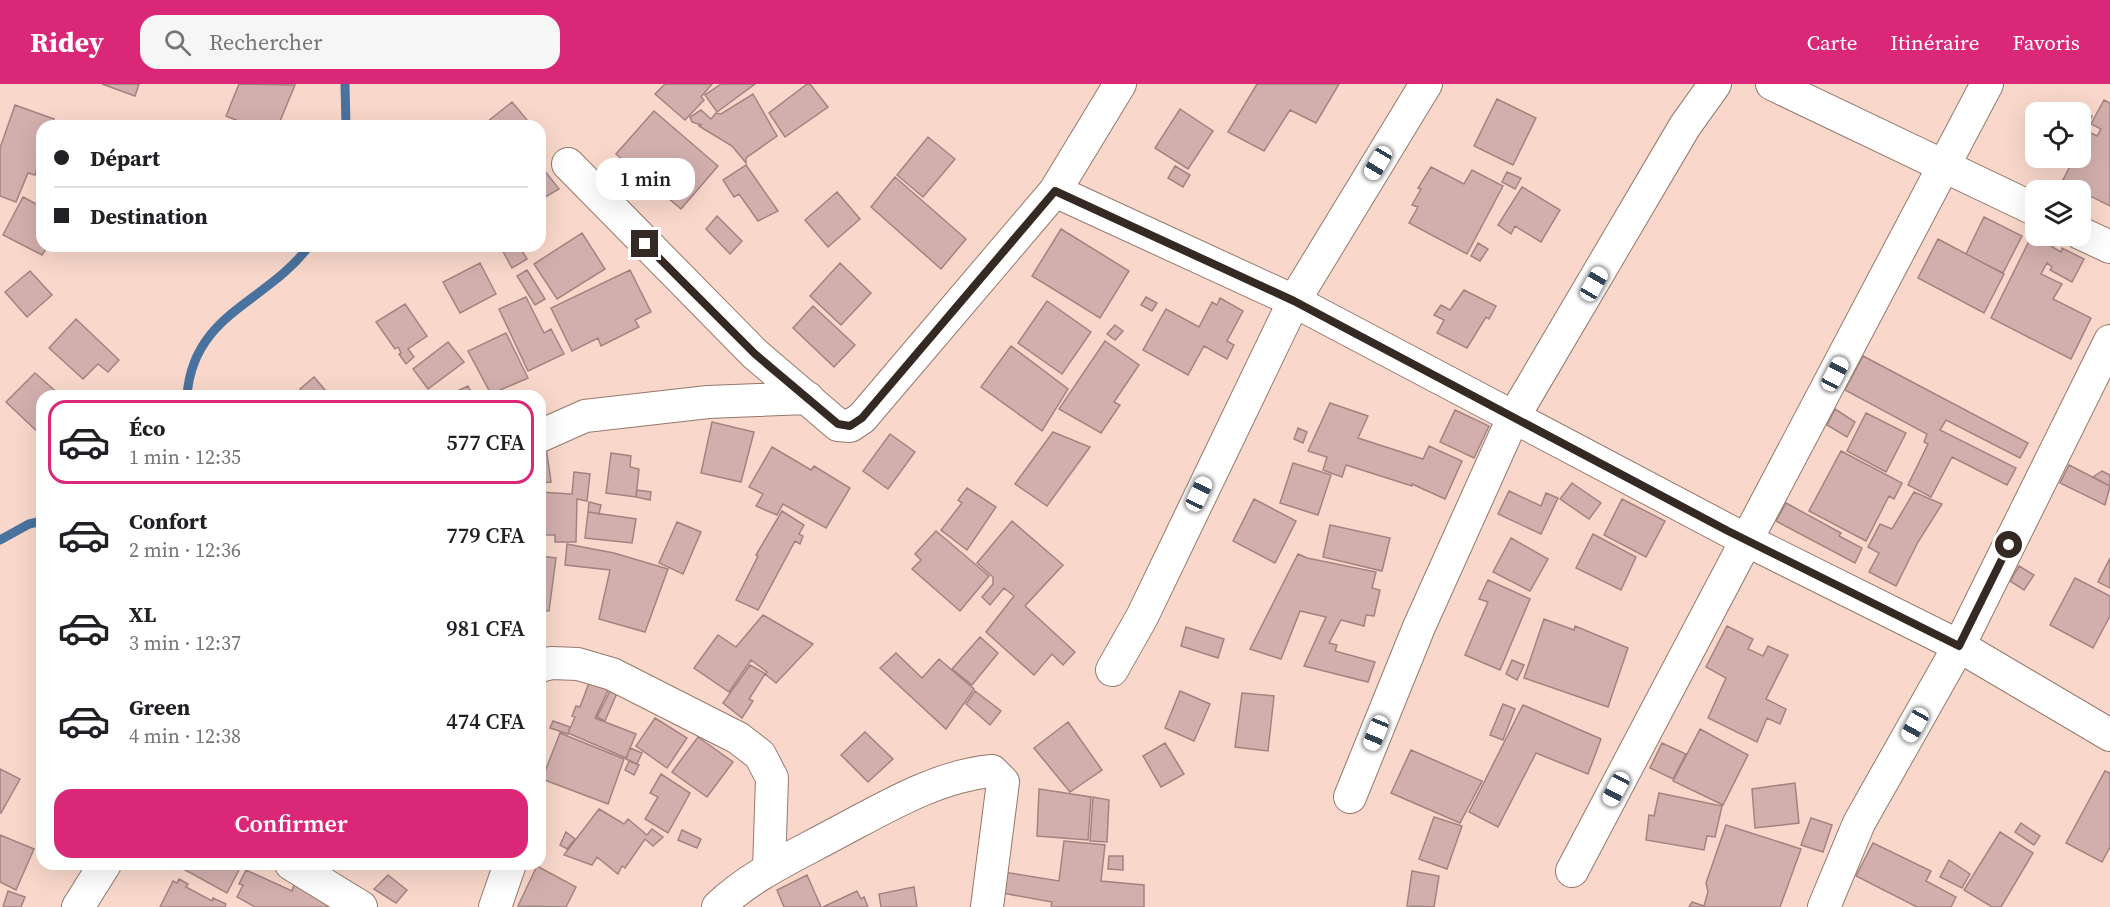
<!DOCTYPE html>
<html lang="fr">
<meta charset="utf-8">
<style>
body{margin:0;font-family:"Source Serif 4",serif;background:#f6f6f6;color:#202124;height:100vh;display:flex;flex-direction:column;font-size:22px;white-space:nowrap}
*{box-sizing:border-box;margin:0}
p{font-size:20px;color:#757577}
.icon{flex:none;width:33px;height:33px;fill:none;stroke:currentColor;stroke-width:2;stroke-linecap:round;stroke-linejoin:round}
.map{position:relative;flex:1;overflow:hidden}
.drawer{position:absolute;left:36px;top:306px;width:510px;height:480px;display:flex;flex-direction:column;background:#fff;border-radius:18px;box-shadow:0 6px 24px #0002}
.drawer>*{flex:none}
.banner{position:absolute;left:36px;top:36px;width:510px;height:132px;border-radius:18px;box-shadow:0 6px 24px #0002;display:grid;align-content:center;height:132px;padding:0 18px;background:#fff}
.tools{position:absolute;left:2025px;top:18px;display:grid;gap:12px}
.tools a{display:grid;place-items:center;width:66px;height:66px;border-radius:12px;background:#fff;box-shadow:0 6px 24px #0002;font-size:30px}
.end{position:absolute;width:27px;height:27px;margin:-14px;border:8px solid #352924;background:#fff;box-shadow:0 0 0 3px #fff}
.from{border-radius:50%}
.bubble{position:absolute;height:42px;border-radius:18px;background:#fff;box-shadow:0 6px 24px #0002;font-size:20px;font-weight:600;line-height:42px;text-align:center}
.car{position:absolute;width:18px;height:36px;margin:-18px -9px;border-radius:8px;box-shadow:0 0 4px 2px #0007;background:linear-gradient(#fff 24%,#345 0 40%,#fff 0 76%,#345 0 86%,#fff 0)}
.banner b{display:flex;align-items:center;gap:21px;height:57px;font-size:22px}
.banner b+b{border-top:2px solid #e0e0e0}
.banner i{width:15px;height:15px;background:#202124}
ul{padding:10px 0 0;list-style:none}
li{display:flex;align-items:center;gap:18px;height:84px;margin:0 12px 9px;padding:0 6px;border:3px solid transparent;border-radius:18px}
li div{flex:1}
li b{display:block;font-size:22px}
li em{font-style:normal;font-weight:600}
li.current{border-color:#db2777}
li>.icon{width:54px;height:54px;stroke-width:1.5}
.button{display:flex;gap:12px;margin-top:auto;padding:12px 18px}
.button a{flex:1;height:69px;border-radius:18px;background:#db2777;color:#fff;font-size:24px;font-weight:600;line-height:69px;text-align:center}
header{display:flex;align-items:center;gap:36px;box-sizing:border-box;height:84px;padding:0 30px;background:#db2777;color:#fff}
header strong{font-size:28px}
nav{display:flex;gap:33px;margin-inline-start:auto;font-size:21px}
.search{width:420px;height:54px;background:#f6f6f6;display:flex;align-items:center;gap:15px;box-sizing:border-box;padding:0 21px;border-radius:18px;color:#757577;font-size:22px}
.map>svg:first-child{display:block}
.lines{fill:none;stroke-linecap:round;stroke-linejoin:round}
.stream{stroke:#4a729e;stroke-width:9}
.building{fill:#d2afad;stroke:#a38380;stroke-width:1.5}
.street-casing{stroke:#95786c;stroke-width:34}
.street{stroke:#fff;stroke-width:32}
.route{stroke:#352924;stroke-width:8}
</style>
<header>
<strong>Ridey</strong>
<div class="search"><svg class="icon" aria-label="search" viewBox="0 0 24 24"><circle cx="10" cy="10" r="6"/><path d="M15 15l6 6"/></svg>Rechercher</div>
<nav><a>Carte</a><a>Itinéraire</a><a>Favoris</a></nav>
</header>
<div class="map">
<svg width="2110" height="823" viewBox="0 0 2110 823">
<rect width="100%" height="100%" fill="#f9d8cb"/>
<g class="lines">
<path class="stream" d="M345 0 346 42
M187 312C193 229 267 219 309 162
M0 456 29 440 42 437"/>
</g>
<path class="building" d="M102 0H139L135 12Z
M239 0 295 1 278 42H251L226 32Z
M665 0H712L701 13 704 16 685 36 655 10Z
M721 0H755L717 28 705 11Z
M807 0H810L828 23 785 53 769 29Z
M1257 0H1339L1316 39 1290 26 1264 67 1228 48Z
M753 10 777 52 746 74V79L732 62 699 42 701 41 692 38 690 33 701 26 711 35 716 29 721 30Z
M1497 15 1536 34 1513 81 1474 62Z
M2104 16 2110 19V122L2062 98 2074 74H2080V60L2087 47 2097 52 2101 45 2091 40Z
M512 18 532 42H482Z
M15 21 54 35 51 42H42V69L35 91 28 89 16 118 0 112V64Z
M2071 21 2092 32 2080 55V28H2067Z
M1180 25 1213 47 1188 85 1155 64Z
M654 27 718 82 681 125 616 70Z
M928 53 955 75 923 113 897 91Z
M540 81 559 105 540 116Z
M746 81 778 127 758 137 739 110 734 113 723 96Z
M1175 82 1190 91 1183 103 1168 94Z
M1431 83 1464 100 1472 86 1503 102 1467 170 1409 139 1418 123 1412 121 1421 105 1418 104Z
M1507 88 1521 94 1515 105 1502 98Z
M895 93 966 155 941 185 871 123Z
M1522 103 1560 126 1541 158 1515 142 1511 150 1498 141Z
M837 108 860 135 828 163 805 136Z
M23 113 42 123V162H48L42 171 3 151Z
M717 132 742 157 730 170 706 145Z
M1984 133 2022 152 2003 189 1966 170Z
M1061 145 1129 187 1100 234 1032 192Z
M582 149 605 185 557 215 534 180Z
M2032 151 2061 168 2062 164 2084 175 2072 198 2050 186 2052 183 2047 179 2041 190 2062 200 2053 215 2091 234 2071 275 1991 234Z
M1938 155 2004 190 1984 229 1918 194Z
M1478 159 1488 165 1480 177 1471 172Z
M500 162H519L527 175 512 184Z
M480 179 496 210 460 229 443 198Z
M840 179 871 209 841 241 810 212Z
M527 186 545 215 535 221 517 192Z
M630 186 651 228 635 236 639 243 601 262 598 254 572 267 551 224Z
M30 187 52 211 27 233 5 208Z
M1464 206 1496 222 1489 235 1486 233 1467 264 1437 249 1444 236 1434 231 1441 221 1450 226Z
M526 213 544 249 551 245 564 270 528 287 499 225Z
M1146 213 1157 219 1152 227 1141 221Z
M1220 214 1243 227 1227 257 1234 261 1227 275 1204 262 1188 291 1143 266 1166 225 1199 243 1212 218 1217 221Z
M1047 217 1091 248 1062 290 1018 259Z
M405 220 427 252 408 265 414 273 406 280 399 270 401 269 398 263 395 265 376 238Z
M813 222 855 261 834 283 793 244Z
M76 235 119 276 108 288 98 280 83 295 49 264Z
M1115 241 1123 247 1115 256 1107 250Z
M506 249 528 294 491 310 468 267Z
M1105 257 1139 281 1114 318 1120 321 1101 349 1059 325Z
M448 258 464 278 428 305 413 285Z
M1011 262 1068 305 1042 347 981 303Z
M1863 272 2028 359 2020 374 1946 336 1940 346 2016 384 2007 401 1952 373 1931 413 1908 401 1928 360 1924 358 1927 350 1845 306Z
M35 289 61 312H42V352L6 318Z
M314 293 325 306 317 312H306L300 305Z
M468 302 473 312H447Z
M1330 319 1368 332 1358 354 1423 375 1429 362 1462 377 1445 415 1412 400V402L1346 381 1342 393 1323 386 1327 373 1308 367Z
M1835 325 1855 338 1847 353 1827 341Z
M1455 326 1489 342 1474 374 1440 358Z
M1866 329 1906 349 1886 388 1847 367Z
M712 338 754 348 741 398 701 389Z
M1298 344 1307 348 1303 359 1294 355Z
M1053 348 1090 363 1047 422 1015 400Z
M890 350 915 368 888 405 863 387Z
M540 363H546L551 398 540 399Z
M772 363 811 386 814 382 850 404 826 444 783 420 777 431 756 422 763 410 749 403Z
M1841 367 1902 399 1894 415 1889 412 1866 457 1809 427Z
M611 369 631 372 630 383 639 385 636 413 606 409Z
M1293 379 1331 391 1318 431 1280 419Z
M2069 381 2110 402 2105 421 2060 399Z
M2102 387 2110 391V402L2093 393Z
M574 388 590 390 587 417 577 415 576 458H555V451H540V408L572 410Z
M1572 399 1601 419 1589 435 1560 415Z
M967 404 996 423 967 466 941 446 962 419 958 416Z
M637 406 651 408 650 416 636 413Z
M1509 407 1541 422 1546 409 1558 414 1541 450 1498 430Z
M1914 408 1942 420 1918 458 1896 502 1869 488 1879 469 1868 463 1880 440 1892 445Z
M1254 415 1296 437 1275 479 1233 457Z
M1622 415 1665 437 1646 473 1604 451Z
M589 418 601 421 599 430 588 428Z
M1786 419 1841 449 1839 452 1862 464 1855 479 1776 437Z
M782 427 804 441 799 450 803 452 800 460 795 457 758 526 736 516 758 472 756 471Z
M588 428 636 435 632 459 585 454Z
M1012 437 1063 481 1025 522 1075 568 1063 581 1052 570 1034 591 986 548 1014 512 1004 504 990 521 982 513 993 500V493L977 479Z
M677 438 701 448 683 490 659 479Z
M1330 441 1390 454 1382 487 1323 473Z
M936 447 989 492 960 527 912 485 921 476 915 470Z
M1593 450 1636 473 1621 506 1576 484Z
M1511 454 1548 475 1530 507 1493 488Z
M567 460 614 469 668 485 645 548 599 535 610 486 565 481Z
M1298 470 1307 474 1376 488 1372 504 1380 506 1374 532 1366 531 1364 542 1341 536 1329 559 1337 561 1335 567 1375 578 1368 598 1304 582 1326 533 1300 527 1281 575 1250 565Z
M540 472 556 474 549 527 540 526Z
M2110 474V504L2098 498Z
M2019 482 2034 491 2024 506 2010 497Z
M2075 494 2110 512V532L2093 564 2050 541Z
M1488 496 1530 515 1500 586 1465 571 1488 518 1479 515Z
M763 531 813 560 776 599 765 590 749 615 753 617 742 634 723 619 750 581 766 590 767 588 751 576 729 608 694 584 718 551 736 563Z
M1544 535 1574 546 1575 542 1628 564 1608 623 1524 594Z
M1727 542 1753 555 1748 565 1763 572 1768 562 1788 571 1766 615 1786 625 1780 640 1767 634 1757 658 1708 634 1726 594 1706 583Z
M1186 543 1224 555 1218 574 1181 562Z
M980 553 998 569 972 601 952 585Z
M896 569 922 594 939 575 974 605 946 645 880 584Z
M1512 576 1524 581 1517 596 1506 590Z
M589 599 609 604 595 634 636 650 626 674 568 649 575 633 572 632 576 622 580 623Z
M611 605 617 609 605 637 597 633Z
M975 607 1001 627 990 641 966 620Z
M1180 607 1210 620 1194 657 1165 644Z
M1242 609 1274 612 1268 667 1235 663Z
M1503 620 1515 625 1503 656 1490 651Z
M1523 621 1601 655 1588 690 1536 669 1498 743 1469 728Z
M655 634 687 654 667 684 636 662Z
M553 637 570 643 568 650 550 644Z
M1068 638 1102 686 1070 708 1034 664Z
M1700 645 1748 671 1723 721 1673 697Z
M865 648 893 675 868 698 841 671Z
M560 649 624 675 608 720 542 695Z
M698 653 733 678 707 713 672 688Z
M1165 659 1184 690 1161 703 1143 672Z
M1662 659 1686 670 1673 695 1650 684Z
M630 664 642 669 637 680 626 675Z
M1411 666 1482 697 1460 739 1391 709Z
M629 677 639 681 634 691 625 686Z
M0 685 20 695 1 729H0Z
M2105 687 2110 689V763L2102 778 2066 759Z
M661 690 690 709 668 749 645 735 658 713 650 709Z
M1795 699 1799 739 1755 744 1752 705Z
M1039 705 1091 713 1088 756 1037 752Z
M1659 709 1722 722 1715 753 1707 752 1704 766 1646 756 1649 731 1654 732Z
M1093 713 1109 716 1107 758 1090 757Z
M599 725 624 740 628 735 647 751 652 745 663 753 653 762 645 755 625 784 622 782 618 790 597 773 592 781 564 771Z
M1434 733 1462 742 1447 785 1419 775Z
M1811 734 1832 741 1823 768 1801 761Z
M2021 739 2040 752 2034 761 2015 748Z
M1726 741 1801 765 1780 823H1689L1692 818 1704 822 1708 808 1706 799Z
M682 746 701 755 697 764 678 756Z
M566 748 575 755 567 765 560 761Z
M2000 748 2033 769 2001 823H1992L1964 806Z
M0 751 34 765 16 806 0 798Z
M1064 757 1105 761 1101 797 1144 801V823H1051L1052 818 1002 809 1004 788 1059 797Z
M1873 759 1931 787 1926 797 1956 813 1951 823H1917L1856 792Z
M1109 772H1123V786L1108 785Z
M1949 776 1970 790 1962 804 1940 793Z
M188 780H242L227 809 185 786Z
M537 782 576 803 566 823 518 822Z
M246 786 292 807 295 798 335 823H255L237 813 243 801 239 800Z
M1412 787 1439 792 1434 823 1407 822Z
M388 791 407 806 396 819 374 805Z
M807 791 821 823H784L777 806Z
M179 795 188 800 186 803 212 817 213 814 226 820 225 823H160L173 797 177 799Z
M914 803 917 823H881L879 810Z
M8 807 25 813 21 823H3Z
M857 807 861 815 864 813 868 823H823Z"/>
<g class="lines">
<g class="street-casing">
<path id="street" d="M1772 0 2036 126
M568 80 755 270 838 341 850 342 862 334 1055 107 1120 0
M1055 107 1294 217 1748 457 1959 562 2110 651
M2080 149 2110 163
M540 352 585 332 708 318 808 314
M540 582 551 579 578 580 612 590 738 654 760 671 772 694 769 785
M1112 586 1142 533 1294 217 1426 0
M1350 713 1419 543 1513 334 1685 42 1715 0
M291 780 361 823
M1572 787 1987 0
M78 823 105 780
M495 823 510 780
M718 823C750 792 792 773 831 752 881 726 935 692 992 687L1003 698 987 823
M1824 823 1859 739 1959 562 2110 257"/>
</g>
<use href="#street" class="street"/>
</g>
<g class="lines">
<path class="route" d="M645 160 755 270 838 340 850 342 862 334 1055 107 1294 217 1728 447 1959 562 2009 461"/>
</g>
</svg>
<div class="tools">
<a><svg class="icon" aria-label="locate" viewBox="0 0 24 24"><circle cx="12" cy="12" r="6"/><path d="M12 2v4M12 18v4M2 12h4M18 12h4"/></svg></a>
<a><svg class="icon" aria-label="layers" viewBox="0 0 24 24"><path d="M12 4l9 5-9 5-9-5zM3 14l9 5 9-5"/></svg></a>
</div>
<i class="end from" style="left:2009px;top:461px"></i>
<i class="end" style="left:645px;top:160px"></i>
<div class="bubble" style="left:596px;top:74px;width:99px">1 min</div>
<i class="car" style="left:1378px;top:79px;rotate:211deg"></i>
<i class="car" style="left:1594px;top:200px;rotate:30deg"></i>
<i class="car" style="left:1835px;top:290px;rotate:28deg"></i>
<i class="car" style="left:1199px;top:410px;rotate:25deg"></i>
<i class="car" style="left:1915px;top:641px;rotate:209deg"></i>
<i class="car" style="left:1376px;top:649px;rotate:202deg"></i>
<i class="car" style="left:1616px;top:705px;rotate:208deg"></i>
<div class="banner">
<b><i class="from"></i>Départ</b>
<b><i></i>Destination</b>
</div>
<section class="drawer">
<ul>
<li class="current"><svg class="icon" aria-label="car" viewBox="0 0 24 24"><path d="M5 17H2v-5l4-1 3-4h7l3 4 3 1v5h-3M9 17h6M6 11h13"/><circle cx="7" cy="17" r="2"/><circle cx="17" cy="17" r="2"/></svg><div><b>Éco</b><p>1 min · 12:35</p></div><em>577 CFA</em></li>
<li><svg class="icon" aria-label="car" viewBox="0 0 24 24"><path d="M5 17H2v-5l4-1 3-4h7l3 4 3 1v5h-3M9 17h6M6 11h13"/><circle cx="7" cy="17" r="2"/><circle cx="17" cy="17" r="2"/></svg><div><b>Confort</b><p>2 min · 12:36</p></div><em>779 CFA</em></li>
<li><svg class="icon" aria-label="car" viewBox="0 0 24 24"><path d="M5 17H2v-5l4-1 3-4h7l3 4 3 1v5h-3M9 17h6M6 11h13"/><circle cx="7" cy="17" r="2"/><circle cx="17" cy="17" r="2"/></svg><div><b>XL</b><p>3 min · 12:37</p></div><em>981 CFA</em></li>
<li><svg class="icon" aria-label="car" viewBox="0 0 24 24"><path d="M5 17H2v-5l4-1 3-4h7l3 4 3 1v5h-3M9 17h6M6 11h13"/><circle cx="7" cy="17" r="2"/><circle cx="17" cy="17" r="2"/></svg><div><b>Green</b><p>4 min · 12:38</p></div><em>474 CFA</em></li>
</ul>
<div class="button"><a>Confirmer</a></div>
</section>
</div>
